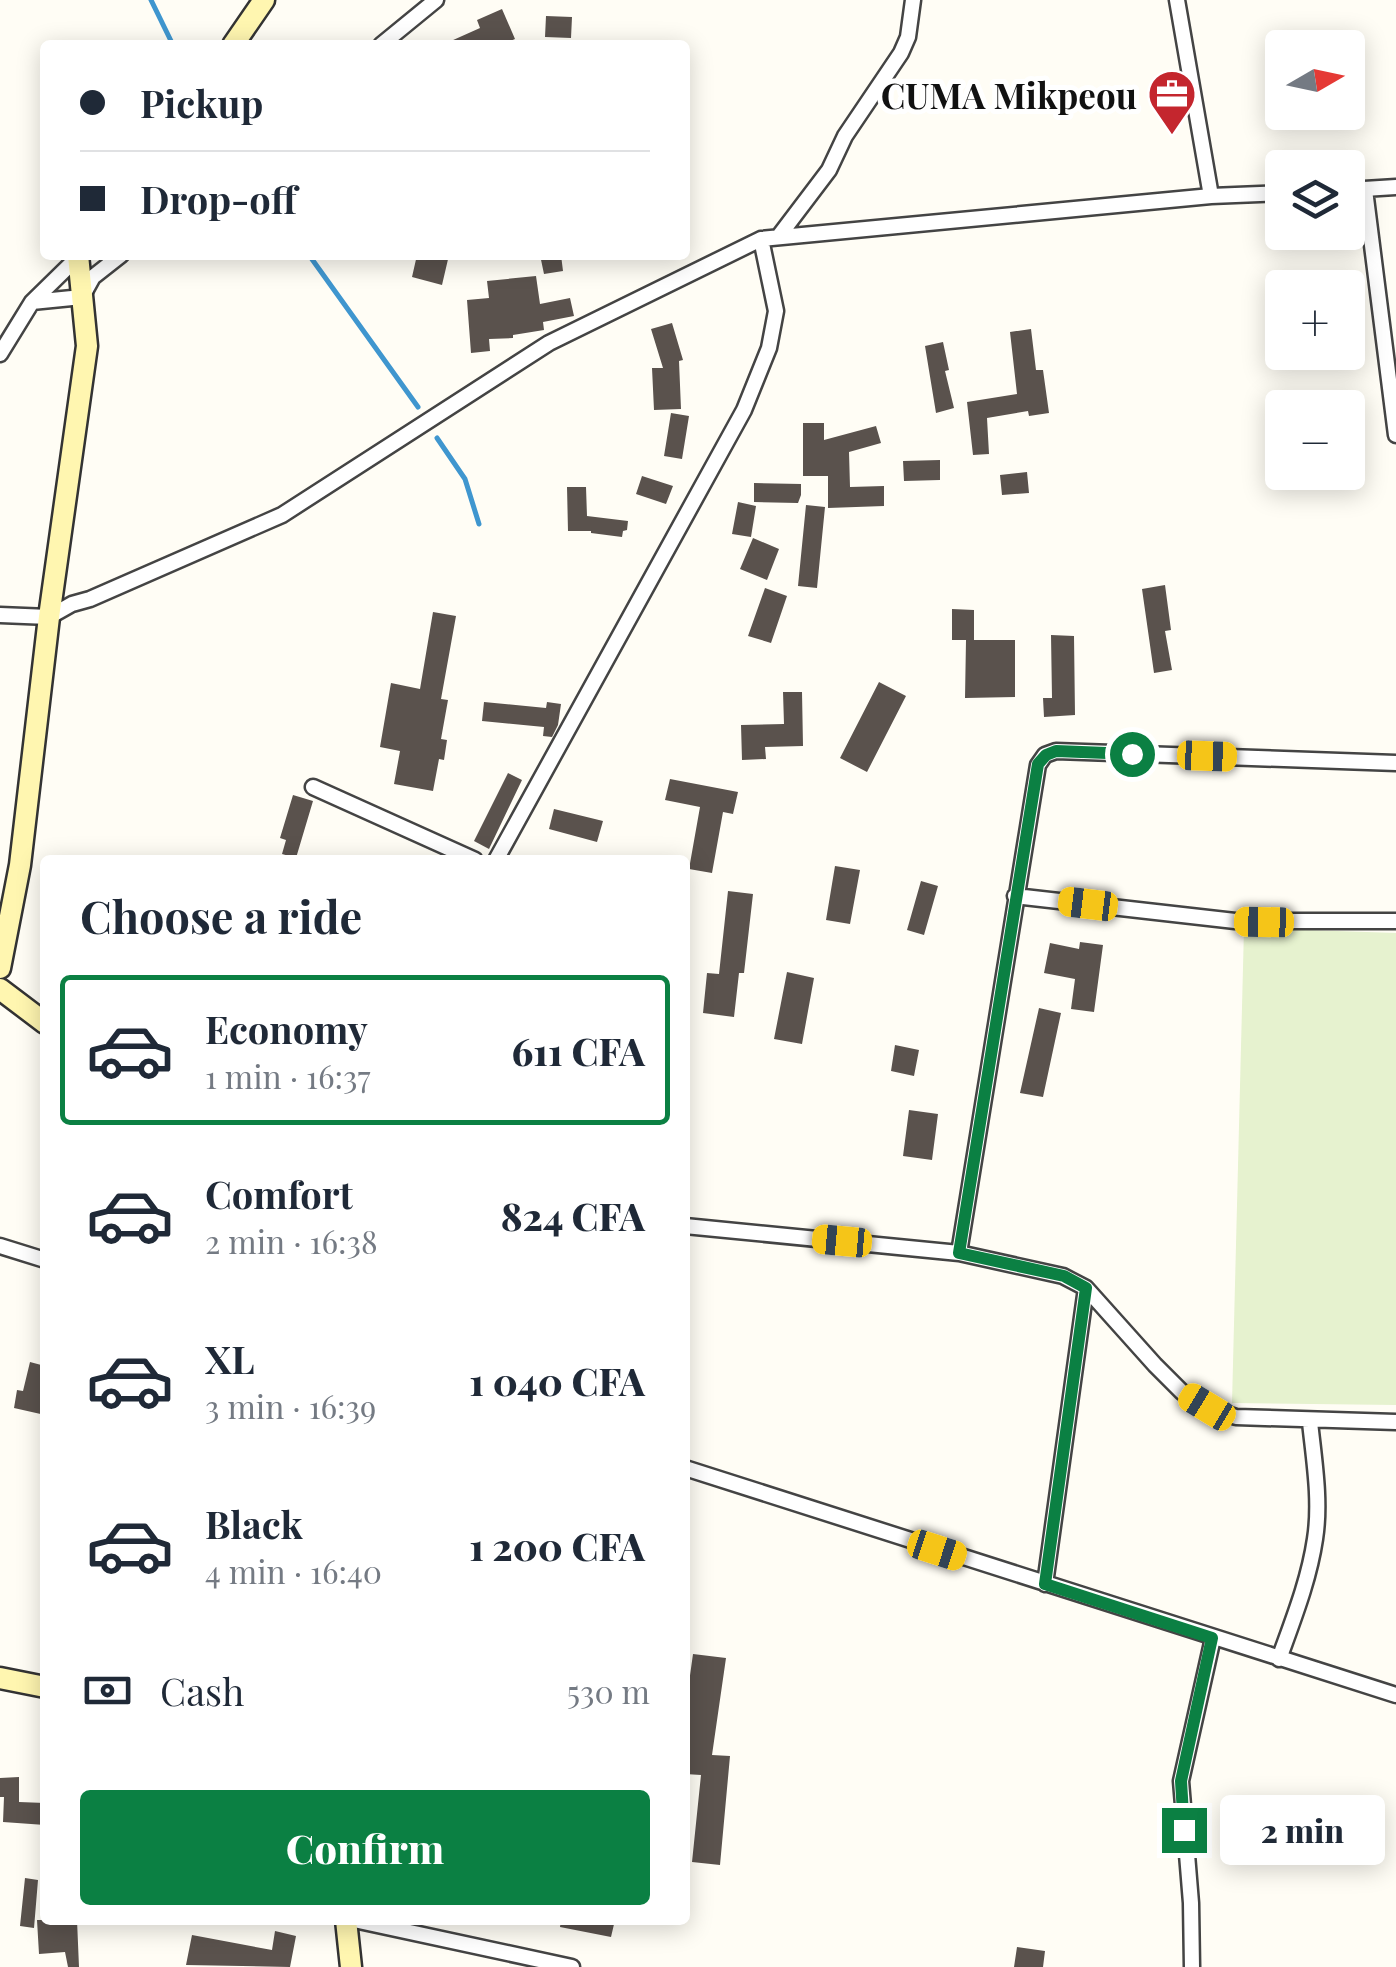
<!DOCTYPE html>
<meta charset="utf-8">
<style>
body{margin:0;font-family:"Playfair Display",serif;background:#f2f2f3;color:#1f2937;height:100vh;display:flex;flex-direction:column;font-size:38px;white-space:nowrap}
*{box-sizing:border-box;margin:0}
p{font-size:32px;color:#747a83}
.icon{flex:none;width:55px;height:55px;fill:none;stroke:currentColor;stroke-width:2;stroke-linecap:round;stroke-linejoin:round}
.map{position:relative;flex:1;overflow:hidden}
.panel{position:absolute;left:40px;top:855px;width:650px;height:1070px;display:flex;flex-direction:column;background:#fff;border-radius:10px;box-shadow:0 5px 25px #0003}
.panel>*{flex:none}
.banner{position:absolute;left:40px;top:40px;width:650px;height:220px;border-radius:10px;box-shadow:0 5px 25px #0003;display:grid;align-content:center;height:220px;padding:0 40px;background:#fff}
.needle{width:65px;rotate:81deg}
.fabs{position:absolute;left:1265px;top:30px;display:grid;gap:20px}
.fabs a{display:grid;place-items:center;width:100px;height:100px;border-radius:10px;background:#fff;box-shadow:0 5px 25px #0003;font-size:50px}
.end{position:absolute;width:45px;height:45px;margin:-22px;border:12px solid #0b8043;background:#fff;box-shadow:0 0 0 5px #fff}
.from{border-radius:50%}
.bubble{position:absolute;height:70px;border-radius:10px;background:#fff;box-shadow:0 5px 25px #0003;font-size:32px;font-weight:800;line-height:70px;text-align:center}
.car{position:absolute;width:30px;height:60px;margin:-30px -15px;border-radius:12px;box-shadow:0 0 8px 2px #0007;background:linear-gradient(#f5c518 24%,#345 0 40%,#f5c518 0 76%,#345 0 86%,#f5c518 0)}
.banner b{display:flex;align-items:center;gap:35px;height:95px;font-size:38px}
.banner b+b{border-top:2px solid #e0e1e3}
.banner i{width:25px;height:25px;background:#1f2937}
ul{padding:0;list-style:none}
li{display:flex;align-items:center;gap:30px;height:150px;margin:0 20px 15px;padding:0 20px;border:5px solid transparent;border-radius:10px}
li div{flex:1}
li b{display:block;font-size:38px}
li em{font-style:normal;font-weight:800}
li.selected{border-color:#0b8043}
li>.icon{width:90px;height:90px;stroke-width:1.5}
h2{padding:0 40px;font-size:45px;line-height:120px}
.pay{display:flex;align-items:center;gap:25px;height:110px;padding:0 40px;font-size:38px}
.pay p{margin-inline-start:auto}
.cta{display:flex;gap:20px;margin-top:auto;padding:20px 40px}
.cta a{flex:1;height:115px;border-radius:10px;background:#0b8043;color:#fff;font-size:40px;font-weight:800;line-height:115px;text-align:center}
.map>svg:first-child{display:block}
.pitch{fill:#e6f2cf}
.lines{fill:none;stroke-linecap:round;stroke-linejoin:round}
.stream{stroke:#3f96cf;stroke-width:5}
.building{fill:#5a524d}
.street-casing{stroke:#444;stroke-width:19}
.secondary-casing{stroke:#333;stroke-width:25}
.street{stroke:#fff;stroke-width:14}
.secondary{stroke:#fff6b0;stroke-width:20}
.route{stroke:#0b8043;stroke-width:12}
.labels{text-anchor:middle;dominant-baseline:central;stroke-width:10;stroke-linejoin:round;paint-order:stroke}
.poi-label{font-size:35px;font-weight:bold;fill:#111;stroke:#fff;text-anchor:end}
</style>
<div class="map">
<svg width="1396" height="1967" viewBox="0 0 1396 1967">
<rect width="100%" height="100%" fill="#fffdf5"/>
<path class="pitch" d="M1244 928 1396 933V1405L1232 1403Z"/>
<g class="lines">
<path class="stream" d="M151 0 173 45
M309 255 418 407
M437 438 465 479 479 524"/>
</g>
<path class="building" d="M502 9 515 39 501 45H442L480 28 477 20Z
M546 16 572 17 571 38 545 37Z
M417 255H449L442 285 412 277Z
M540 255H561L563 271 544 274Z
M536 276 540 304 570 298 574 316 543 322 544 330 513 335V338L489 339 490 351 471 353 467 300 489 298 487 281Z
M672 323 683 360 679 361 681 409 654 410 652 368H663L651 329Z
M1031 329 1036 370H1043L1049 413 1029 416 1028 411 987 418 989 454 973 455 967 402 1017 394 1010 332Z
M943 342 949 370 945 371 954 408 936 413 925 346Z
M671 413 689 416 682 459 664 456Z
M803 423H824V440L876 426 881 443 849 452 850 487 884 486V506L828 508V476H803Z
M940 460V480L904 481 903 461Z
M1027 472 1029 493 1002 495 1000 475Z
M642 476 673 486 666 504 636 494Z
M754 483 801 484V495L798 503 754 502Z
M567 487H586L587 516 628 521 627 530 623 531 622 537 591 533V531H568Z
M738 502 756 506 751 537 732 534Z
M806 505 825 507 817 588 798 586Z
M753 538 779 549 767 580 740 569Z
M1165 585 1171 630 1165 631 1172 670 1154 673 1142 589Z
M765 588 787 596 771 643 748 636Z
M952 609 974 610V640H952Z
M433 612 456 616 441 699 448 700 441 739 447 740 444 760 439 759 433 791 394 784 400 751 380 747 391 683 420 689Z
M1051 635 1074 636 1075 715 1044 717 1043 698H1052Z
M966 640H1015V697L965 698Z
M879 682 906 696 867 772 840 758Z
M783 692H802L803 746 765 747 766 759 742 760 741 725 784 724Z
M484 702 546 708 547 702 561 704 558 725 552 737 543 736 544 727 482 721Z
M508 773 522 780 489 849 474 841Z
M670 779 738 792 733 814 723 812 712 873 689 869 700 807 665 800Z
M293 795 313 801 296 858 282 854 286 840 280 838Z
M554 809 603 821 597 842 549 829Z
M835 866 860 870 850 924 826 920Z
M921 881 938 886 924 935 907 930Z
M728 891 753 894 744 973H739L734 1017 703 1013 707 973 719 974Z
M1080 942 1103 945 1094 1012 1071 1009 1075 979 1044 973 1050 943 1079 949Z
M787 972 814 978 802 1044 774 1039Z
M1039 1008 1061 1013 1043 1097 1020 1093Z
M895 1045 919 1050 914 1076 891 1071Z
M909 1110 938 1114 932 1160 903 1156Z
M30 1362 45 1366V1415L14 1408 17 1390 23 1391Z
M693 1654 726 1658 712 1755 730 1756 720 1865 692 1862 701 1775 685 1774V1711Z
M19 1777V1802L45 1803V1825L3 1822 4 1797H0V1778Z
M25 1878 38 1880 34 1928 20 1926Z
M37 1920H77L79 1967H68L65 1952 39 1954Z
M561 1920H615L611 1937 560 1927Z
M275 1931 296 1936 290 1967 186 1965 192 1935 272 1950Z
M1017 1947 1045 1951 1043 1967H1014Z"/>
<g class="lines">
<g class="street-casing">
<path id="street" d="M1177 0 1211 196
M381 45 436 0
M1348 190 1396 187
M1365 190 1396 435
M779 236 829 170 845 136 901 53 908 37 913 0
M32 302 82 297 93 277 121 255
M0 354 32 302 77 258
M0 615 49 617 72 604 90 599 282 515 549 343 761 239 1211 196 1282 193
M313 787 475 860
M496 860 744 410 769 348 776 311 761 239
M1015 896 1235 921H1396
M685 1226 959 1253 1063 1276 1086 1288 1155 1365 1182 1392 1207 1407 1236 1417 1396 1422
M0 1246 45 1260
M959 1253 1038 765 1045 755 1056 751 1396 763
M685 1468 1396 1695
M1045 1584 1086 1288
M1279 1659C1293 1620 1309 1580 1315 1539 1321 1501 1314 1460 1310 1422
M354 1920 572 1967
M1192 1967 1191 1903 1181 1781 1213 1638"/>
</g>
<g class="secondary-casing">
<path id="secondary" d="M233 45 264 0
M0 968 20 865 49 617 87 346 78 255
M0 989 45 1023
M0 1678 45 1687
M346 1920 351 1967"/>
</g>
<use href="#street" class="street"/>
<use href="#secondary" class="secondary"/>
</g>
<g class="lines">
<path class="route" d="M1132 754 1056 751 1046 755 1038 764 959 1253 1064 1276 1086 1288 1045 1584 1212 1638 1181 1781 1184 1830"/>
</g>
<defs>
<g id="office-pin" transform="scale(2.5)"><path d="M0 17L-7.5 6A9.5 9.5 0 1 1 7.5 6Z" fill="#c4262e" stroke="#fff"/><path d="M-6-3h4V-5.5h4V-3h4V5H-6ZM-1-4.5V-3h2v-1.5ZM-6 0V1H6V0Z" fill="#fff"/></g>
</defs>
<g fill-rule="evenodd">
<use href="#office-pin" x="1172" y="94"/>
</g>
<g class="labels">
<g class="poi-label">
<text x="1137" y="94">CUMA Mikpeou</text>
</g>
</g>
</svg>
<div class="fabs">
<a><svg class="needle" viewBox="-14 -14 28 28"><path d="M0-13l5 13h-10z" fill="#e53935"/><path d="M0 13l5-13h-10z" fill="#747a83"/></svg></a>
<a><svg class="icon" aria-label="layers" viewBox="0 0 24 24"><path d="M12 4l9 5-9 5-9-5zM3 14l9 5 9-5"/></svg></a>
<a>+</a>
<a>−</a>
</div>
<i class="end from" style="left:1132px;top:754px"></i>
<i class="end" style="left:1184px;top:1830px"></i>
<div class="bubble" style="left:1220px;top:1795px;width:165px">2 min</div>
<i class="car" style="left:1207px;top:756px;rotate:92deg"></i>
<i class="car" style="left:1088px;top:904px;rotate:277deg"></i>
<i class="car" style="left:1264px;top:922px;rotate:271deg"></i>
<i class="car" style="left:842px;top:1241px;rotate:275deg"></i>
<i class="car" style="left:1207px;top:1407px;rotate:301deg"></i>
<i class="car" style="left:937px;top:1550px;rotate:108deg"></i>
<div class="banner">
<b><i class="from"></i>Pickup</b>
<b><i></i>Drop-off</b>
</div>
<section class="panel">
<h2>Choose a ride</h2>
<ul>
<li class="selected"><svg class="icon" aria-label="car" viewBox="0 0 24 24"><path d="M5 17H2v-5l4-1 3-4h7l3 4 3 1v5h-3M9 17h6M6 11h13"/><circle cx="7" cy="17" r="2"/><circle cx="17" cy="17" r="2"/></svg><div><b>Economy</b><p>1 min · 16:37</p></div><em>611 CFA</em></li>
<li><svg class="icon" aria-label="car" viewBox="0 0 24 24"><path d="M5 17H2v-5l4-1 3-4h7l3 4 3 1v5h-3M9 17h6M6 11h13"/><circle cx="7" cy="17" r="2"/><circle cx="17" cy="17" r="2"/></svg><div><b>Comfort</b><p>2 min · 16:38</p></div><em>824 CFA</em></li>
<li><svg class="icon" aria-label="car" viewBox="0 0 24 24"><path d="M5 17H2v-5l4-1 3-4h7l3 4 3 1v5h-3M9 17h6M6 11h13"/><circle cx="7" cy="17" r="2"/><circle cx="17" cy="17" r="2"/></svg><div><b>XL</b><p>3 min · 16:39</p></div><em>1 040 CFA</em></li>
<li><svg class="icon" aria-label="car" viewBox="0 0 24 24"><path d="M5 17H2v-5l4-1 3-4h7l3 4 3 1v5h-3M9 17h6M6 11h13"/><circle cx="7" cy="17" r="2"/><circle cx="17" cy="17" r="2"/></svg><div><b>Black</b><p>4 min · 16:40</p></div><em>1 200 CFA</em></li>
</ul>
<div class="pay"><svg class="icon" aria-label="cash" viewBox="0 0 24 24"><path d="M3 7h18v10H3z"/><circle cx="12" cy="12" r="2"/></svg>Cash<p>530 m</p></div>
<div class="cta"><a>Confirm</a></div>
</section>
</div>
